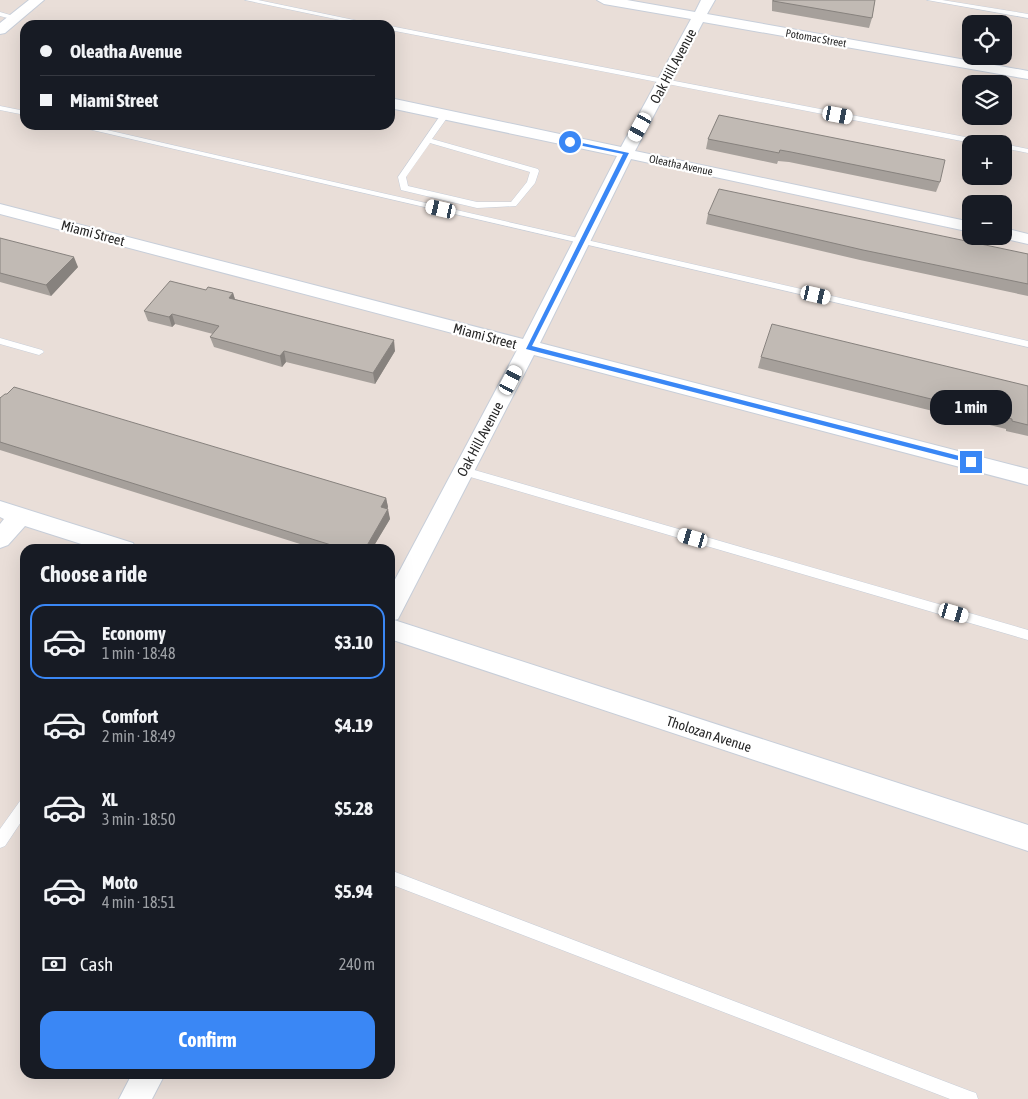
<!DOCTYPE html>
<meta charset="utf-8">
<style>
body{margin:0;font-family:"Asap Condensed",sans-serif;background:#242831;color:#f1f3f6;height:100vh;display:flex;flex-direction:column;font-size:19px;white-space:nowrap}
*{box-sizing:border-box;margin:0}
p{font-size:16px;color:#9ea1a6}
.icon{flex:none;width:28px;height:28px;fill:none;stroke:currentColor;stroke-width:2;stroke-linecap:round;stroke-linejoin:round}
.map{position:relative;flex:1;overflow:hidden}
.side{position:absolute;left:20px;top:544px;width:375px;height:535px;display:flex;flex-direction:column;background:#171b24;border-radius:15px;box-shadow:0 5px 20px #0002}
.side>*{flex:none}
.top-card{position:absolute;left:20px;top:20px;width:375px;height:110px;border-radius:15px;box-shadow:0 5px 20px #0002;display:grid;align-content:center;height:110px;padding:0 20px;background:#171b24}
.controls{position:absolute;left:962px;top:15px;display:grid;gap:10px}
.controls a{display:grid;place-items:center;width:50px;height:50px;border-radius:10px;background:#171b24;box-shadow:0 5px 20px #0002;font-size:25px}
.end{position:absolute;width:22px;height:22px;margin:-11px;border:6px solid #3a87f5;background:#fff;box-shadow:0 0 0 2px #fff}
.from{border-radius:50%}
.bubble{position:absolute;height:35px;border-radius:15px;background:#171b24;box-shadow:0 5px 20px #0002;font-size:16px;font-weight:700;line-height:35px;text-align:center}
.car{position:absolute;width:15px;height:30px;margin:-15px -8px;border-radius:6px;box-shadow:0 0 4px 1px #0007;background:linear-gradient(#fff 24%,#345 0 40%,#fff 0 76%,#345 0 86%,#fff 0)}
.top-card b{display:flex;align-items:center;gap:18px;height:48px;font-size:19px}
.top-card b+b{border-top:1px solid #363941}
.top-card i{width:12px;height:12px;background:#f1f3f6}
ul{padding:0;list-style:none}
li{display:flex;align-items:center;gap:15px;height:75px;margin:0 10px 8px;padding:0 10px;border:2px solid transparent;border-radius:15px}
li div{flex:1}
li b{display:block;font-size:19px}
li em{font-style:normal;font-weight:700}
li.selected{border-color:#3a87f5}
li>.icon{width:45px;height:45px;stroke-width:1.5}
h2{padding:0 20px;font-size:22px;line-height:60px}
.pay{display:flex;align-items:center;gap:12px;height:55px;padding:0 20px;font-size:19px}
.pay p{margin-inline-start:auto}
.button{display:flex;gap:10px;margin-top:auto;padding:10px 20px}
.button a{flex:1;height:58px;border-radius:15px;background:#3a87f5;color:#fff;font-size:20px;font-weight:700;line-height:58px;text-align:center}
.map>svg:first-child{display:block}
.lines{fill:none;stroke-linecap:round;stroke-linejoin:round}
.lane-casing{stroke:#c7ced9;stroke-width:1}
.street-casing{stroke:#c7ced9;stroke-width:2}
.lane{fill:#fff;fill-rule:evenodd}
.street{fill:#fff;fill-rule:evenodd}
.wall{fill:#a6a09b}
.shaded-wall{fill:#87827e}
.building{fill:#c1bab4;stroke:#87827e}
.route{fill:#3a87f5}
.labels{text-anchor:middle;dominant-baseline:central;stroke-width:4.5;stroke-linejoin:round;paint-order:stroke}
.far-street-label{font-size:11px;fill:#272727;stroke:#fff}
.street-label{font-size:14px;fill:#272727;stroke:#fff}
</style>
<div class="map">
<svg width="1028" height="1099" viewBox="0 0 1028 1099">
<rect width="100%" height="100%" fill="#e9ded8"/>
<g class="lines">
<g class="lane-casing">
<path id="lane" d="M245 0H258L378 25H364Z
M927 0H942L1028 14V18Z
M0 12 17 17 18 18 15 20 0 16Z
M390 26 991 142 995 144H977L390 30Z
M0 106 25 111V115L0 110Z
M442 113 449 115 432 139 538 169 539 171 535 183 516 206 477 208 401 190 398 177ZM430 143 530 172 527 182 511 202H477L408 186 406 177Z
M71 125H85L1028 341V347Z
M1003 144H1004L1028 149V153L1004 148Z
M0 338 42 350 44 352 39 355 0 344Z
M464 467 1028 630V640L460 474 459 471Z
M25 799V816L5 846 0 848V829L20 801Z
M390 870 970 1091 976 1093 978 1099H950L390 884Z"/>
</g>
<g class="street-casing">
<path id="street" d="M29 0H44L5 33 0 34V23Z
M597 0H627L695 12 701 0H715L707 14 1028 71V79L703 22 635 151 971 222V232L631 159 540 343 1028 469V485L534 355 398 619 394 620 1028 825V851L390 639V589L517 350 0 214V204L523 339 617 156 390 108V98L621 147 691 19 604 4Z
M1004 228 1028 234V244L998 237 1004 236Z
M0 501 133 543 136 549H97L25 526 8 545 0 548V524L4 519 0 517Z
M132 1074H165L152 1099H119Z"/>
</g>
<use href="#lane" class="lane"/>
<use href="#street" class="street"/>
</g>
<path class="wall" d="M772 0H875L872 18 869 28 772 11Z
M719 115 940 182 936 192 789 162 778 161 777 164 706 149 708 139Z
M708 214 1028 254V296L860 260 706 224Z
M0 238 78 267 51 296 0 282Z
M206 290 233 293 235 299 395 351 375 384 286 362 282 367 214 347 210 337 213 334 175 324 172 327 148 321 144 311Z
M761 357 1028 386V436L1006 431V429L758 368Z
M7 394 386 498 388 507 387 509 390 519 372 549H316L0 450V398Z"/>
<path class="shaded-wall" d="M74 257 78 267 51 296 46 285Z
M233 293 236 303 229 298Z
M172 314 175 324 172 327 169 317Z
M394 340 395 351 375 384 373 373Z
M284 351 286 362 282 367 280 356Z
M386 498 388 507 383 517 381 507Z
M388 509 390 519 372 549H365Z"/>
<path class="building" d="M774 0H875L872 18 773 1Z
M719 115 945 160 940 182 791 152 780 150 779 153 708 139Z
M719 189 1028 254V284L863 250 708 214Z
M0 238 74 257 46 285 0 273Z
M170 281 206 290 208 287 233 293 229 298 394 340 373 373 284 351 280 356 210 337 219 326 172 314 169 317 144 311Z
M772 324 1028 386V425L1012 421V419L761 357Z
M14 387 386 498 381 507 388 509 365 549H344L0 442V398L5 394H7Z"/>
<path class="route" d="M568 140 629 153 532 346 971 459 975 462 973 464 526 349 623 154 568 143Z"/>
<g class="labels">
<g class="far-street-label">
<text transform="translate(816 38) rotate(10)">Potomac Street</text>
<text transform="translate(681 165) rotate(12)">Oleatha Avenue</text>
</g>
<g class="street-label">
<text transform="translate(673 66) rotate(-62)">Oak Hill Avenue</text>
<text transform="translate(93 233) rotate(15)">Miami Street</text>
<text transform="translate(485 336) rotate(15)">Miami Street</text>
<text transform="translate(480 439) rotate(-62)">Oak Hill Avenue</text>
<text transform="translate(709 734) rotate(18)">Tholozan Avenue</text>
</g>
</g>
</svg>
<div class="controls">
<a><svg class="icon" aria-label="locate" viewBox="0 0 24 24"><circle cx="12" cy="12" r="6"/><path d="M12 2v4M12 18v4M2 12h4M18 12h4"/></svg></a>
<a><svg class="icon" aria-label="layers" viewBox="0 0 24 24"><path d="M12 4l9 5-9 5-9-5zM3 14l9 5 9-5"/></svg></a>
<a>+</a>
<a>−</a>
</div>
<i class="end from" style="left:570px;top:142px"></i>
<i class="end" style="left:971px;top:462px"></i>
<div class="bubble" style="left:930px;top:390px;width:82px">1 min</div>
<i class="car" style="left:838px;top:115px;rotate:101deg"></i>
<i class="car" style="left:640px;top:127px;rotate:209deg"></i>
<i class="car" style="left:441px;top:209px;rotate:283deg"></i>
<i class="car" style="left:816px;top:295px;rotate:103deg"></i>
<i class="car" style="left:511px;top:380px;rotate:28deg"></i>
<i class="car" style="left:693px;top:538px;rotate:286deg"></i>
<i class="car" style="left:954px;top:613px;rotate:106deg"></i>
<div class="top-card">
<b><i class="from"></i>Oleatha Avenue</b>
<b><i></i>Miami Street</b>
</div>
<section class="side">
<h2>Choose a ride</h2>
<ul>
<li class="selected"><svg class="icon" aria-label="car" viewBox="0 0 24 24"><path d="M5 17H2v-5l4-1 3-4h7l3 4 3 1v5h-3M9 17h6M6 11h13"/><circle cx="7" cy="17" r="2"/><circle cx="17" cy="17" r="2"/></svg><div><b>Economy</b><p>1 min · 18:48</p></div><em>$3.10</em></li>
<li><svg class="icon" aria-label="car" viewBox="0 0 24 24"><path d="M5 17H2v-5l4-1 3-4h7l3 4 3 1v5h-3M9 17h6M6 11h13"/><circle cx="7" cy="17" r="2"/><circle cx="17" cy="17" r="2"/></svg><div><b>Comfort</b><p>2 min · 18:49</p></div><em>$4.19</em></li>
<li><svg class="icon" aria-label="car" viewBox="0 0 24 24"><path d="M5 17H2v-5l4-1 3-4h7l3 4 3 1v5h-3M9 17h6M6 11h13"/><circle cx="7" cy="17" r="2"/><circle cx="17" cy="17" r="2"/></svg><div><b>XL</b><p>3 min · 18:50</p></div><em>$5.28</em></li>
<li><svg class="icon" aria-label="car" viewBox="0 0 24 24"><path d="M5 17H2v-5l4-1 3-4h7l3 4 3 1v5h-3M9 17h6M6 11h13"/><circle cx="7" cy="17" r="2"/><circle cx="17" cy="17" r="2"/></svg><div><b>Moto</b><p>4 min · 18:51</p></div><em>$5.94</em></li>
</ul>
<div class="pay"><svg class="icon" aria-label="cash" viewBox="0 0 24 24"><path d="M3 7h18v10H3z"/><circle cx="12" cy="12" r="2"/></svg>Cash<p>240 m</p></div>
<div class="button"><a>Confirm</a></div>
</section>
</div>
